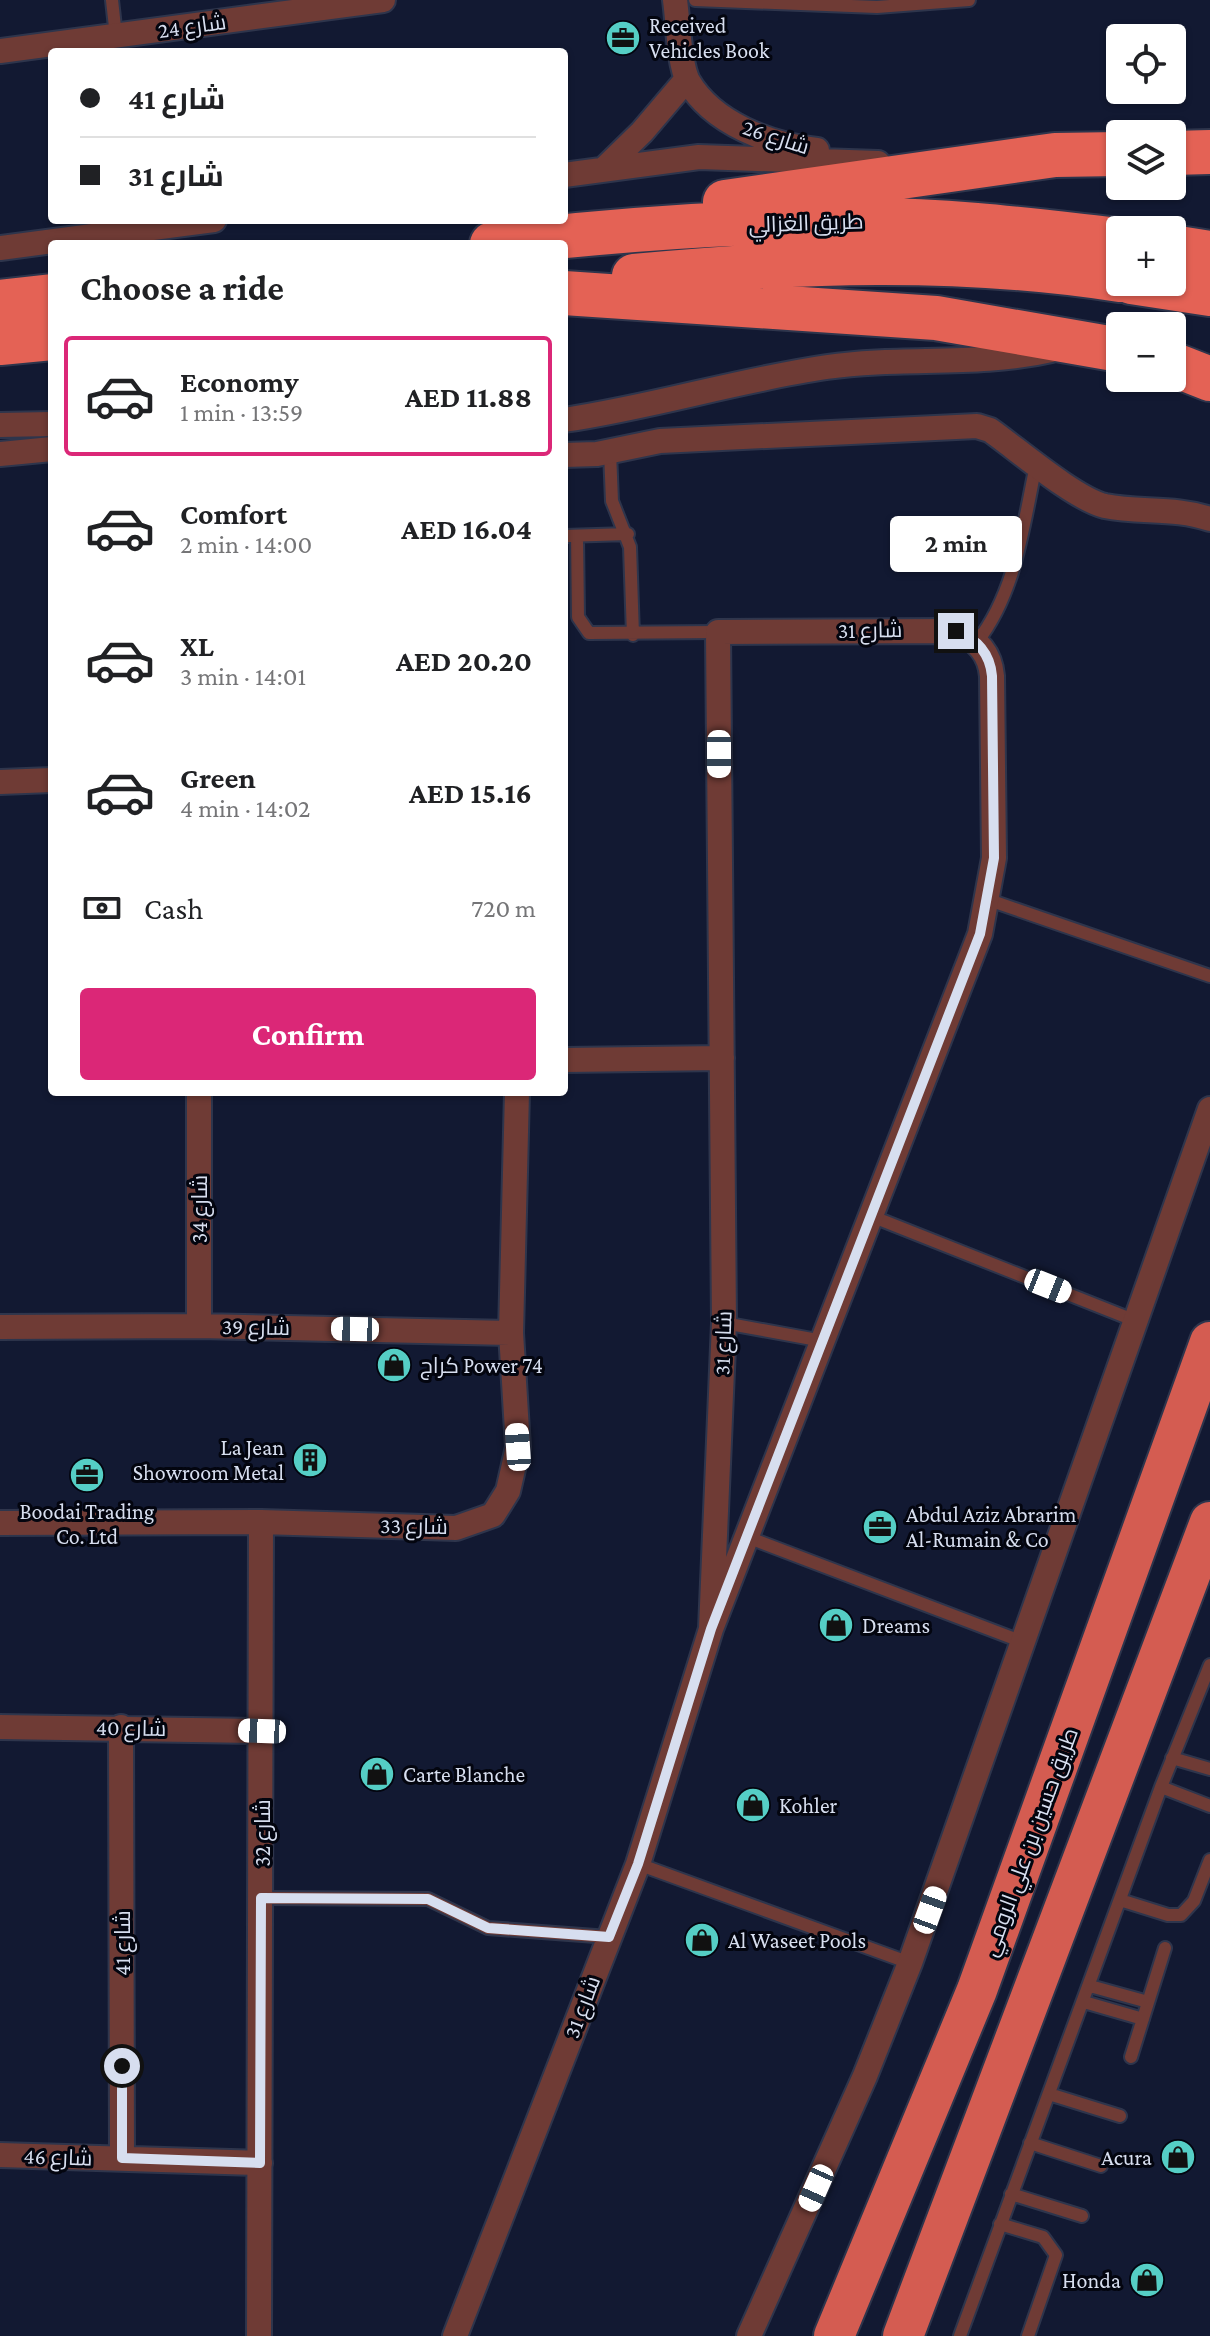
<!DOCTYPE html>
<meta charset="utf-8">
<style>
body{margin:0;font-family:"Crimson Pro",Cairo,serif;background:#f6f6f6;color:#202124;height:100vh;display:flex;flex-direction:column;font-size:30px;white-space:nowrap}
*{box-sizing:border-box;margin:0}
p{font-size:26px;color:#757577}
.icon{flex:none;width:44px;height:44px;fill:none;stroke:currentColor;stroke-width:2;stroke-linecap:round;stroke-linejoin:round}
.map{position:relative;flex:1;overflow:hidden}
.details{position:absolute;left:48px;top:240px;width:520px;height:856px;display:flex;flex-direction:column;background:#fff;border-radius:8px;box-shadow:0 2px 6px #0004}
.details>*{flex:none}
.top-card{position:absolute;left:48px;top:48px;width:520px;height:176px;border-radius:8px;box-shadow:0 2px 6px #0004;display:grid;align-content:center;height:176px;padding:0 32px;background:#fff}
.buttons{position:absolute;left:1106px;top:24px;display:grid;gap:16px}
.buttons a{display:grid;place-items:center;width:80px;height:80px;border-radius:8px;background:#fff;box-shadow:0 2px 6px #0004;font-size:40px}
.end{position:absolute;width:36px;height:36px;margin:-18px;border:10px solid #d7deef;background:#111;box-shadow:0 0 0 4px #111}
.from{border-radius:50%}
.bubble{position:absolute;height:56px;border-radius:8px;background:#fff;box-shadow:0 2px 6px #0004;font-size:26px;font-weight:700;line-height:56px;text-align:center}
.car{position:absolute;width:24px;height:48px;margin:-24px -12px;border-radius:10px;box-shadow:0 0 6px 2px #0007;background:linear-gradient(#fff 24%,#345 0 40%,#fff 0 76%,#345 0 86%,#fff 0)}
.top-card b{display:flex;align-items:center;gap:28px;height:76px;font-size:30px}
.top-card b+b{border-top:2px solid #e0e0e0}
.top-card i{width:20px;height:20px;background:#202124}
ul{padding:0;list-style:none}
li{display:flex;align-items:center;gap:24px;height:120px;margin:0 16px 12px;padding:0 16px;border:4px solid transparent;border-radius:8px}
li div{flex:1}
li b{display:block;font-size:30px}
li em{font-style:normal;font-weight:700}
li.selected{border-color:#db2777}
li>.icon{width:72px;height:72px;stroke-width:1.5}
h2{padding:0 32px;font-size:36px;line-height:96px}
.pay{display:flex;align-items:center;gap:20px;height:88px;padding:0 32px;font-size:30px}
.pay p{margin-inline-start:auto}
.button{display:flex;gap:16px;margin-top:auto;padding:16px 32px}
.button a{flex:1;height:92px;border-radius:8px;background:#db2777;color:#fff;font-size:32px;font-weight:700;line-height:92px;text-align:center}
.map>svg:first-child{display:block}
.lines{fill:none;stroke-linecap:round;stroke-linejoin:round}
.service-casing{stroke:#2e354c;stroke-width:16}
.minor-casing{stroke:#2e354c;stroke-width:28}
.trunk-casing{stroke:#2e354c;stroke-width:44}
.motorway-casing{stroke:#2e354c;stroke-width:48}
.service{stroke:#6f3b35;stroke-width:12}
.minor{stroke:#6f3b35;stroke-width:24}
.trunk{stroke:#d45c51;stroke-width:40}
.motorway{stroke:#e46255;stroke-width:44}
.route{stroke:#d7deef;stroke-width:10}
.labels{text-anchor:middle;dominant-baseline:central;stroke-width:6;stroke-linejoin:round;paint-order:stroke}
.poi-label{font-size:22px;fill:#d7deef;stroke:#03050f;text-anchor:start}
.street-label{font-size:22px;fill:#d7deef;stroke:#03050f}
</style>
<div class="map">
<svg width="1210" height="2336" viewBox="0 0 1210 2336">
<rect width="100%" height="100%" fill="#121932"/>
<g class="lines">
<g class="service-casing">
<path id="service" d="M112 0 116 36
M695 0 877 7 969 0
M610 452 612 501 630 547 633 635
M564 536 628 534
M577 536 578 617 589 633 718 632
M977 642C1016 592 1023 526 1036 465
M989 900 1210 976
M871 1216 1136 1321
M724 1323 823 1341
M747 1537 1023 1642
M1172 1758 1210 1769
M1161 1787 1210 1806
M638 1864 910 1963
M261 1898 428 1899 488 1928 609 1937
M1120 1900 1168 1915H1181L1194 1901 1210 1860
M1090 1986 1148 2002
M1084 2002 1143 2019
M1131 2057 1165 1948
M1049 2094 1120 2116
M1030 2143 1101 2166
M1011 2194 1082 2216
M1000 2224 1043 2237 1056 2255 1028 2336
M960 2336 1161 1787 1210 1665"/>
</g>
<g class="minor-casing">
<path id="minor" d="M675 0C678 21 679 64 688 81 713 124 771 145 817 150
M0 51 383 0
M604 169 642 132 687 79
M564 175 699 157 878 163
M0 248 214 220
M564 420C653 407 738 380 827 367 901 356 978 367 1051 350
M0 425 52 424
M0 454 52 449
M564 455 597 454 660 441 977 426 990 430C1017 449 1075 499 1105 506 1140 513 1175 507 1210 519
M0 782 52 780
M564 1060 722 1058
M199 1092V1326
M0 1327 199 1326 511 1333
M0 1523 261 1522 456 1528 493 1515 508 1491 518 1447 511 1333 517 1092
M0 1727 262 1731
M121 1727 122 2158
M0 2155 260 2163
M259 2336 261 1522
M455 2336 638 1864 711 1629 980 934 994 858 992 676C990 653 977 639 956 631L718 632 724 1323 711 1629
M749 2336 865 2076 910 1963 1210 1109"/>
</g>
<g class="trunk-casing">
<path id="trunk" d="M834 2336 977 1990 1210 1342
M903 2336 1210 1522"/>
</g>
<g class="motorway-casing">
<path id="motorway" d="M1172 153 1210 152
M725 202 1055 155 1120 154
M492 244C617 229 744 221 870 220 954 220 1037 231 1120 240
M1172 247 1210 253
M634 276C793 261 962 255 1120 280
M1131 282 1210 294
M564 293 936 318 1120 350
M0 302 52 296
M0 343 52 338
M1172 364 1210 379"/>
</g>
<use href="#service" class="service"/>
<use href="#minor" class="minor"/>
<use href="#trunk" class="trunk"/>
<use href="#motorway" class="motorway"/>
</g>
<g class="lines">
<path class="route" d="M122 2066V2158L260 2163 261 1898 428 1899 488 1928 609 1937 638 1864 711 1629 980 934 994 858 992 676C990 653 977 639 956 631"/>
</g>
<defs>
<g id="office-disc" transform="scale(1.8)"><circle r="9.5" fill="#55cec5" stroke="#03050f"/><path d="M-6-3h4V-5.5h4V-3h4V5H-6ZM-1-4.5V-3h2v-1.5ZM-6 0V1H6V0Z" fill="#111"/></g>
<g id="shop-disc" transform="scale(1.8)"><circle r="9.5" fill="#55cec5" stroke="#03050f"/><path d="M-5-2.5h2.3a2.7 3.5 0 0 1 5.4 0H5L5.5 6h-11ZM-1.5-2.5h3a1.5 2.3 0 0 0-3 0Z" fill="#111"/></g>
<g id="building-disc" transform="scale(1.8)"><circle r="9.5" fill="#55cec5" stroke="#03050f"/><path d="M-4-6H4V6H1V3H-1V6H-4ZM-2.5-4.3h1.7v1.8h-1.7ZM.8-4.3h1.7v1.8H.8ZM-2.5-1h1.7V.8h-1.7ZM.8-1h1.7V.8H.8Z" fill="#111"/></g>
</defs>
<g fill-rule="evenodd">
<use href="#office-disc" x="623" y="38"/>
<use href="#shop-disc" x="394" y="1365"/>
<use href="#building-disc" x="310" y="1460"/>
<use href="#office-disc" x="87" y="1475"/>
<use href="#office-disc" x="880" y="1527"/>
<use href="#shop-disc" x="836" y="1625"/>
<use href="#shop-disc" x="377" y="1774"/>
<use href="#shop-disc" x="753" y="1805"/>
<use href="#shop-disc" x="702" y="1940"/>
<use href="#shop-disc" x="1178" y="2157"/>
<use href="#shop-disc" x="1147" y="2280"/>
</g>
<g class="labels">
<g class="poi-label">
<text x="649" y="25">Received<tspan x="649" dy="25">Vehicles Book</tspan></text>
<text x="420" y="1365">كراج Power 74</text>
<text x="284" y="1447" text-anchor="end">La Jean<tspan x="284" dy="25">Showroom Metal</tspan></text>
<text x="87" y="1511" text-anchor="middle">Boodai Trading<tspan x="87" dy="25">Co. Ltd</tspan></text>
<text x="906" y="1514">Abdul Aziz Abrarim<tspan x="906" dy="25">Al-Rumain &amp; Co</tspan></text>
<text x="862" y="1625">Dreams</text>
<text x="403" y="1774">Carte Blanche</text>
<text x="779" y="1805">Kohler</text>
<text x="728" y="1940">Al Waseet Pools</text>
<text x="1152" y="2157" text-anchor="end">Acura</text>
<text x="1121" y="2280" text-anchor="end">Honda</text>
</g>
<g class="street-label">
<text transform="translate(192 26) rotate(-8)">شارع 24</text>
<text transform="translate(776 137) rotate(18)">شارع 26</text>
<text transform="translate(806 223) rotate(-2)">طريق الغزالي</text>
<text transform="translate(870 630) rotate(-1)">شارع 31</text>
<text transform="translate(199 1209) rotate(-90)">شارع 34</text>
<text transform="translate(256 1327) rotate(1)">شارع 39</text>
<text transform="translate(723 1343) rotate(-88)">شارع 31</text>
<text transform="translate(414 1526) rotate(1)">شارع 33</text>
<text transform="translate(131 1728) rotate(1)">شارع 40</text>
<text transform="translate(262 1833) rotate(-90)">32 شارع</text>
<text transform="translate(1030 1842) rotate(-70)">طريق حسين بن علي الرومي</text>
<text transform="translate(122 1943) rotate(-90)">شارع 41</text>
<text transform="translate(582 2007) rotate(-69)">شارع 31</text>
<text transform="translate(58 2157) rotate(2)">شارع 46</text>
</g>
</g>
</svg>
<div class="buttons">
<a><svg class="icon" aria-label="locate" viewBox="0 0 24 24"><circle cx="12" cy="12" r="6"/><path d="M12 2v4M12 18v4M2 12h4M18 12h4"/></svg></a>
<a><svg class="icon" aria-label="layers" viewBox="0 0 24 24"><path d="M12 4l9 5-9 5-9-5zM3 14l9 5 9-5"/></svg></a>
<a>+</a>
<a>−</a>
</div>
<i class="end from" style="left:122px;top:2066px"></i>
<i class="end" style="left:956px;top:631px"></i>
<div class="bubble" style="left:890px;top:516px;width:132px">2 min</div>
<i class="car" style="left:719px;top:754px;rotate:180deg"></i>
<i class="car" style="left:1048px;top:1286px;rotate:112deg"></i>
<i class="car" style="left:355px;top:1329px;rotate:271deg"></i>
<i class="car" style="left:518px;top:1447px;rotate:356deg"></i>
<i class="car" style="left:262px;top:1731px;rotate:272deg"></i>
<i class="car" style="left:930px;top:1910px;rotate:20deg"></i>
<i class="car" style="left:816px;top:2188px;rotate:204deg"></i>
<div class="top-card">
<b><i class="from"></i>شارع 41</b>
<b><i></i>شارع 31</b>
</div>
<section class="details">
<h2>Choose a ride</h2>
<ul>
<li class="selected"><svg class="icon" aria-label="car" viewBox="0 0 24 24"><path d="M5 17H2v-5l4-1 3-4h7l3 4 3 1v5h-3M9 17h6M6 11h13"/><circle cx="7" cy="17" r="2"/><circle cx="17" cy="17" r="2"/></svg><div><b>Economy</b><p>1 min · 13:59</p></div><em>AED 11.88</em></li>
<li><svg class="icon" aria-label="car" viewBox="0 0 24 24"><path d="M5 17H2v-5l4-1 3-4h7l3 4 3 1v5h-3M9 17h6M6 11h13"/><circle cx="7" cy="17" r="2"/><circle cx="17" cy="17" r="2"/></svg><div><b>Comfort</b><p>2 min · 14:00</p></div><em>AED 16.04</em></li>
<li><svg class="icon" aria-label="car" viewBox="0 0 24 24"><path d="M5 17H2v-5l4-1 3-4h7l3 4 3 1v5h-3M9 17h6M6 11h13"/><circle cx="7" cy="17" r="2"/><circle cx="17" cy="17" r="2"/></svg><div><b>XL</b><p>3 min · 14:01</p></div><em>AED 20.20</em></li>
<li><svg class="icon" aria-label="car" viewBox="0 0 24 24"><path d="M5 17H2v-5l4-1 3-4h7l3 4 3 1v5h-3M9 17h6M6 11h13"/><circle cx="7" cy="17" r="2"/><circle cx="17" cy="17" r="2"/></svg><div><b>Green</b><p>4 min · 14:02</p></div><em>AED 15.16</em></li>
</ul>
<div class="pay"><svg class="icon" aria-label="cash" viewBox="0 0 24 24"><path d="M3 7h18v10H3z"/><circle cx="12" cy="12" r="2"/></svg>Cash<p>720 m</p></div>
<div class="button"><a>Confirm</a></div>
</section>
</div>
